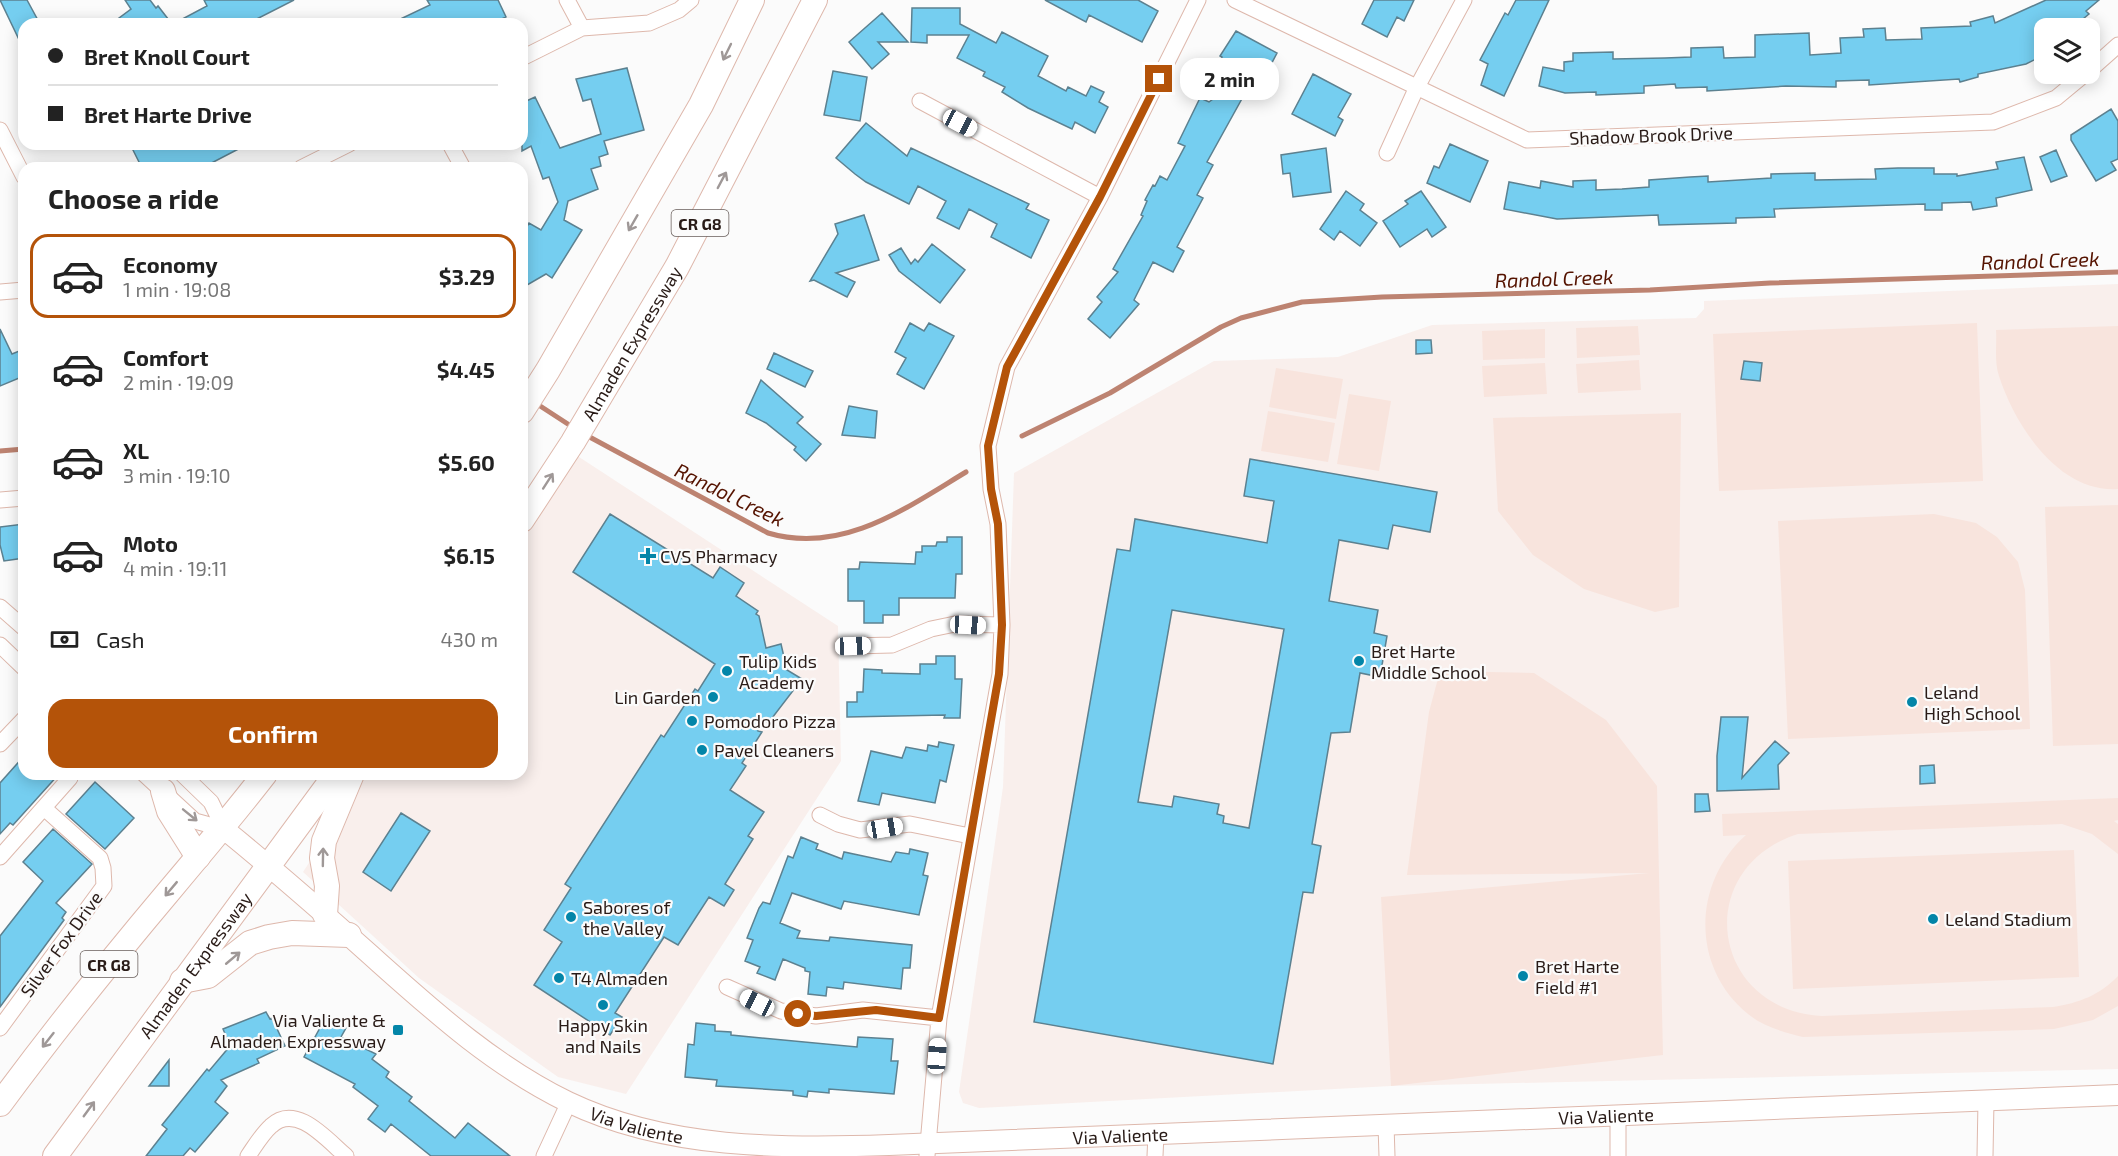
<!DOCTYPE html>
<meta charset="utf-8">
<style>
body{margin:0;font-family:"Exo 2",sans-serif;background:#f2f2f2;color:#222;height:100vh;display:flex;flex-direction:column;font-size:22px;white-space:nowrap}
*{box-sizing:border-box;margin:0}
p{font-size:20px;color:#767676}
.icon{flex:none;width:33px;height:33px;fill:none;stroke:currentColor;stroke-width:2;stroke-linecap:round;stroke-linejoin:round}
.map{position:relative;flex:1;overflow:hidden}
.side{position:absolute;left:18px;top:162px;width:510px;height:618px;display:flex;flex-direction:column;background:#fff;border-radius:18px;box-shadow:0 3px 15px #0003}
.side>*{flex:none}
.top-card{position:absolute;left:18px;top:18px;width:510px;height:132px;border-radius:18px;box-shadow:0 3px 15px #0003;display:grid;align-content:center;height:132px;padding:0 30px;background:#fff}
.controls{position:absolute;left:2034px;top:18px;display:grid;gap:12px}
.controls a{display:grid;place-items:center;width:66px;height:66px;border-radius:12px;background:#fff;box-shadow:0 3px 15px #0003;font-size:30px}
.end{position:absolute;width:27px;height:27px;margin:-14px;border:8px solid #b45309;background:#fff;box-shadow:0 0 0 3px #fff}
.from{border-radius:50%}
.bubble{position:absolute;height:42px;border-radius:18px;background:#fff;box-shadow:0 3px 15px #0003;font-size:20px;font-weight:700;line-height:42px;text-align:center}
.car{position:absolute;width:18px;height:36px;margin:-18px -9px;border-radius:8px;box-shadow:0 0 4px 2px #0007;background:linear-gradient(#fff 24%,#345 0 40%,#fff 0 76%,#345 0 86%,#fff 0)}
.top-card b{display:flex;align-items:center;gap:21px;height:57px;font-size:22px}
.top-card b+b{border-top:2px solid #e0e0e0}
.top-card i{width:15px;height:15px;background:#222}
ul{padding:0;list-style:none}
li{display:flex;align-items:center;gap:18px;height:84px;margin:0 12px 9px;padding:0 18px;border:3px solid transparent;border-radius:18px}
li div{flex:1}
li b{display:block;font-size:22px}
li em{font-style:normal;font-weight:700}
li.active{border-color:#b45309}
li>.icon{width:54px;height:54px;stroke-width:1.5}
h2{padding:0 30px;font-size:27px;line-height:72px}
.pay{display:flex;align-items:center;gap:15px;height:66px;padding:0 30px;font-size:22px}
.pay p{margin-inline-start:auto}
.cta{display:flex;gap:12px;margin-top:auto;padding:12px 30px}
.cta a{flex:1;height:69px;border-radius:18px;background:#b45309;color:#fff;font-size:24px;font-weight:700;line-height:69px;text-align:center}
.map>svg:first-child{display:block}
.built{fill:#f9efec}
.pitch{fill:#f8e4dd}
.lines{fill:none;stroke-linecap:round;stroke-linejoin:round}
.stream{stroke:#bd8371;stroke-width:5}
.building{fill:#75cef0;stroke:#5c8190;stroke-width:1.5;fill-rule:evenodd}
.minor-casing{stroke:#deb8ac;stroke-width:17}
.tertiary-casing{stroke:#deb8ac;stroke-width:22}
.primary-casing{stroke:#deb8ac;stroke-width:26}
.minor{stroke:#fff;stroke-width:15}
.tertiary{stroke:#fff;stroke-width:20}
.primary{stroke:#fff;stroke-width:24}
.oneway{stroke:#9f9897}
.route{stroke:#b45309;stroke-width:8}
.poi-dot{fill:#0385a8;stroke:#fbfbfb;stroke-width:2}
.labels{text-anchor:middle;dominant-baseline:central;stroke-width:4.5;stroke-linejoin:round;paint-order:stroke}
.shield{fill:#fbfbfb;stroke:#685e5b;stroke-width:1.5}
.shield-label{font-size:16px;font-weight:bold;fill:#291b17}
.street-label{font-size:18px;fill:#291b17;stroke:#fbfbfb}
.poi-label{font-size:18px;fill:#291b17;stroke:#fbfbfb;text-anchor:start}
.water-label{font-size:20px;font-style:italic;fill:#551300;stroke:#fbfbfb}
</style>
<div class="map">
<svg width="2118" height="1156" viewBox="0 0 2118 1156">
<rect width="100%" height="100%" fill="#fbfbfb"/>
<path class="built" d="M2118 284V1069L1391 1086 979 1108 963 1103 959 1092 1003 787 1014 473 1214 361 1338 357 1432 325 1696 318 1704 309V301Z
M576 455 838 626 841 761 626 1094 558 1077 419 978 303 872 367 774H522V537Z"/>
<path class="pitch" d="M1977 323 1983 481 1719 491 1713 334Z
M1638 326 1640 355 1577 358 1576 328Z
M2118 326V489C2059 493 2015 426 1999 376 1994 362 1997 344 1996 330Z
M1545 329V358L1483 360 1482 331Z
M1639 360 1641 390 1578 393 1576 364Z
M1545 363 1547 394 1484 397 1482 366Z
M1276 368 1343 379 1336 419 1269 407Z
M1349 394 1391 401 1379 471 1337 464Z
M1268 411 1335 423 1328 462 1261 451Z
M1681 413 1679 607 1655 612 1584 589 1533 555 1498 511 1493 418Z
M2118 505V744L2053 746 2045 507Z
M1934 514 1976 523 1997 537 2018 562 2025 590 2030 729 1788 739 1778 521Z
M1440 671 1534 673 1606 720 1657 786 1663 1055 1391 1086 1381 897 1649 873 1407 875 1429 712Z
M2118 798V820L2114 821 2118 824V854L2092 834 2062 824 1798 834C1691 868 1710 1010 1822 1016L2053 1007C2079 1003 2100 995 2118 976V1006L2093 1020 2054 1029 1803 1037C1783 1032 1764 1027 1748 1014 1691 968 1692 883 1746 835L1723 836 1722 814Z
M2074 850 2079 977 1793 989 1788 861Z"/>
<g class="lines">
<path class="stream" d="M534 402 574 428
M584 434 768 533C842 555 906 508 966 472
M1022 436 1110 393 1221 327 1241 318 1302 302 1382 297 1650 290 1770 283 2118 272
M0 451 24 449"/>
</g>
<path class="building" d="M0 0H27L40 24H24V50Z
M125 0H150L156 8 158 6 172 24H111L131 9Z
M204 0H294L247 24H173L207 6Z
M427 0H498L506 17 491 24H390L430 5Z
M1045 0H1138L1158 11 1142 42 1089 15 1086 22Z
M1374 0H1414L1404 21 1397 17 1387 37 1362 24Z
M1516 0H1549L1504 96 1481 85 1488 64 1480 60 1505 13 1508 15Z
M2046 0H2099L2086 11 2089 14 2072 28H2044V55L2026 64 1978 74V77L1960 82 1959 79 1869 85V80L1836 81V87L1786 86 1707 91V87L1676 88 1675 84 1644 86V93L1596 95V92L1565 93 1539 86 1543 67 1564 71V62L1573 61V53L1613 52V59L1665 58 1691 57V48L1723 47 1724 58 1755 57V35L1809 33 1810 55 1841 53 1840 38 1864 37 1863 29 1885 28 1886 40 1922 39 1921 28 1971 26 1970 22 1993 16 1995 23Z
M912 8H960V24L996 43 1002 32 1048 56 1038 76 1066 91 1068 87 1086 96 1091 86 1104 92 1099 102 1108 107 1095 133 1075 122 1072 129 1028 108 1002 92 1005 87 983 76 985 72 957 58 969 35H927V43L911 42Z
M882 13 908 42H878L889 54 872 69 849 42Z
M1236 31 1277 53 1265 76 1253 70 1241 93 1244 95 1207 162 1213 165 1197 195 1203 198 1177 247 1184 251 1173 272 1153 262 1134 300 1139 304 1110 338 1088 319 1102 302 1097 297 1118 272 1113 269 1143 216 1141 215 1147 201 1145 200 1153 185 1155 186 1160 176 1167 180 1185 146 1178 143 1200 98 1209 102 1213 99 1226 75 1216 70 1222 57 1220 56Z
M627 68 644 130 604 141 608 154 599 157 601 166 591 169 598 189 568 201 564 220 582 230 552 278 546 274 522 288V236L529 223 541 230 558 202 549 177 543 179 531 146 522 151V103L535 97 560 148 601 134 591 99 583 101 576 79Z
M833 71 867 77 860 121 824 115Z
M1313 74 1351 94 1338 117 1343 120 1335 136 1292 114Z
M2111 109 2118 121V159L2111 162 2116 170 2096 181 2071 140V135Z
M866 123 907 156 911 148 1029 204 1026 209 1049 220 1031 258 991 237 997 224 969 209 959 229 937 218 946 201 918 186 909 204 866 182 855 174 836 158Z
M130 144H248L202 168H142Z
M1450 144 1488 161 1470 202 1427 183 1434 166 1439 168Z
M1326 148 1331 192 1293 197 1290 173 1283 174 1281 155Z
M2056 150 2067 176 2051 182 2040 157Z
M2024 157 2032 190 1996 198 1997 206 1973 210 1971 202 1942 203V210H1925V204L1774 209 1775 217 1736 218V223L1659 225 1658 215 1557 219 1504 209 1509 182 1540 188 1541 181 1573 187V181L1596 180V190L1622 189 1649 187V180L1690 177 1708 176V182L1771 178V174L1815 173V180L1876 179 1875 169 1898 168H1934V174H1957V176L1998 169 1996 162Z
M1346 191 1364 204 1360 210 1377 223 1360 246 1340 231 1334 240 1320 229Z
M1421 191 1446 227 1432 237 1427 229 1400 247 1383 221 1408 204 1405 201Z
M864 215 879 260 836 273 855 282 847 297 814 280 810 281 838 234 835 224Z
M932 244 965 270 940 303 899 271 889 255 901 248 911 264 915 259 918 262Z
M910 323 924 331 929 323 954 336 924 389 897 374 906 358 895 352Z
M0 329 12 354 24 349V376L0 386Z
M1416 340H1431L1432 353 1416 354Z
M774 353 813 371 805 387 767 369Z
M1744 361 1762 363 1760 381 1741 379Z
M761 380 803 417 797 423 821 444 806 461 794 450 796 447 766 423 746 413Z
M849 406 877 411 875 438 842 435Z
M1250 459 1437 492 1430 532 1393 525 1388 549 1339 540 1329 601 1378 610 1374 633 1387 636 1380 677 1360 673 1350 732 1331 733 1312 844 1321 846 1313 893 1303 892 1273 1064 1034 1022 1117 549 1130 551 1135 519 1267 543 1274 501 1244 496ZM1172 610 1284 629 1249 828 1223 823 1224 816 1217 814 1219 804 1174 796 1172 807 1138 802Z
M610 514 713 578 720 567 744 583 736 596 758 611 756 614 759 616 766 648 781 644 787 670 802 679 769 722H759L758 731 762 732 742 763 746 766 730 790 764 812 748 836 753 839 725 884 734 890 724 906 709 897 678 945 664 937 615 1013 622 1017 610 1035 534 985 562 942 544 930 571 888 565 884 661 735 664 737 695 689 698 691 715 664 573 572Z
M24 524V558L4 561 0 545V527Z
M947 537H962V574H956L955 598H899V615H883V623H864V601H848V569H859L860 562 915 564 916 552H922V546H936L937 542H947Z
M936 656H955V679H962L960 718H944L945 715 847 717V702H857V692H863L864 669 882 670V673L920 674V664H936Z
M1721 717H1748L1742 778 1775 741 1789 753 1778 765 1779 789 1717 791V756Z
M939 742 954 745 946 782 940 780 935 803 882 793 879 805 858 801 871 751 902 758 906 747 927 751 928 745 938 747Z
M24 756V774H59L13 825 10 823 0 834V783Z
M1934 765 1935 783 1920 784V766Z
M95 782 134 818 105 849 66 814Z
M1695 794H1708L1710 811 1695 812Z
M401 813 430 831 391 891 363 872Z
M53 829 92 864 56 903 66 912 62 918 64 920 0 1007V936L43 881 23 862Z
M801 837 818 844 816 849 842 859 844 852 891 862 896 852 909 854 910 849 928 853 923 875 928 876 919 915 844 901 841 909 792 893 780 923 800 931 797 938 829 941 830 937 912 945 910 968H903L901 989 844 982 843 989 827 987 826 996 808 994 810 972 805 971V968L783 959 775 980 757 973 760 967 745 961 753 940 747 938 759 908 763 902 770 904 788 856 793 858Z
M266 1012 270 1019 272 1018 285 1046 257 1059 259 1063 221 1080 227 1086 215 1102 228 1113 195 1152 190 1148 183 1156H146L167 1129 162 1125 207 1069 209 1071 230 1046 223 1029Z
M326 1017 346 1028 341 1037 376 1054 372 1059 389 1072 386 1077 412 1097 409 1101 455 1138 468 1123 510 1156H431L391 1124 385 1132 368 1119 378 1106 353 1087 355 1084 304 1057Z
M696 1023 715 1025V1031L731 1032V1035L857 1047 858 1037 893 1039 891 1061H898L894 1094 829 1089V1093L808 1091 807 1097 793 1095V1091L716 1086 717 1080 685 1077 688 1044 694 1045Z
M169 1060V1086H149Z"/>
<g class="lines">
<g class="minor-casing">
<path id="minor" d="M567 0 582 28
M1235 0 1527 140 1993 122 2056 98 2085 74
M522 58 582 28 649 23 679 10 691 0
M2090 70 2118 45
M920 101 1100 197
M0 130 24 177
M450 144 463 168
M1387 153 1416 89 1464 0
M301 168 349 144
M0 292 24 290
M0 500 24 498
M0 607 24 628
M0 645 24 668
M853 646 892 645 931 629 955 624 1002 625
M0 744 24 719
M144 774 195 821 224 829
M182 774 211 802 224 829
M820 815 838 824 860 830 910 824 970 836
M0 857 70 778
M727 987 781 1011 816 1016 863 1010 939 1018
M0 1028 104 886 103 868 100 858 44 808
M1618 1116V1156
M1386 1125 1387 1156
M248 1156C255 1146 262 1134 271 1126 296 1102 327 1140 346 1156
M544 1156 569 1102
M927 1156 939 1018 1000 674 1002 625 998 524 991 489 988 446 1007 367 1100 197 1198 0
M1155 1156 1156 1134
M1985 1156 1986 1101"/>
</g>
<g class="tertiary-casing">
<g id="tertiary">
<path id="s1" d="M224 829C272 868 319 909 365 950 429 1007 490 1064 568 1102 666 1149 782 1149 889 1145L2118 1095"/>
</g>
</g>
<g class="primary-casing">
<g id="primary">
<path d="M522 411 548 370 701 105 752 0"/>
<path id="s2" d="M522 520 573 442 677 267 815 0"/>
<path d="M163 791 169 811 198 857"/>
<path d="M325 915 327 886 322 858 324 841 352 774"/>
<path d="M182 981 208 976 250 943 269 937 292 933 349 935"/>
<path d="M0 1104C54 1031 111 960 170 890 202 852 234 814 265 774"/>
<path id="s3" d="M55 1156 336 774"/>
</g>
</g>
<use href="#minor" class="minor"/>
<use href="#tertiary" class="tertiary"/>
<use href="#primary" class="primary"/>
</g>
<defs><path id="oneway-shaft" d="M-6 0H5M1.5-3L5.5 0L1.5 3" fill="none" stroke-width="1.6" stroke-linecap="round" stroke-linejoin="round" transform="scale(1.5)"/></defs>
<g class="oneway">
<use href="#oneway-shaft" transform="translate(727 52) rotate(116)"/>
<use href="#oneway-shaft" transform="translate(722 180) rotate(-62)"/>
<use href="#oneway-shaft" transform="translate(633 223) rotate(120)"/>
<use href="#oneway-shaft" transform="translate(548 481) rotate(-57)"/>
<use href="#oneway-shaft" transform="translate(190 815) rotate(39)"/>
<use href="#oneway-shaft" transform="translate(323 857) rotate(-89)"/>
<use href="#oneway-shaft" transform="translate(171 889) rotate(130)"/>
<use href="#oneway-shaft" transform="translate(233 958) rotate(-40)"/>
<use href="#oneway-shaft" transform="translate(48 1040) rotate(128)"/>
<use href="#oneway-shaft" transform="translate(89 1109) rotate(-54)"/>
</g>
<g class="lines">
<path class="route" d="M798 1014 816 1016 876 1010 939 1018 999 674 1002 625 998 524 991 489 988 446 1007 367 1100 197 1159 79"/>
</g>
<g class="poi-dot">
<path d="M645 547h6v6h6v6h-6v6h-6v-6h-6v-6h6z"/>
<circle cx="1359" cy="661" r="6"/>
<circle cx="727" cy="671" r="6"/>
<circle cx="713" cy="697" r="6"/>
<circle cx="1912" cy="702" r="6"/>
<circle cx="692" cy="721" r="6"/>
<circle cx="702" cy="750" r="6"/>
<circle cx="571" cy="917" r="6"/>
<circle cx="1933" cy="919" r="6"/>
<circle cx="1523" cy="976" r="6"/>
<circle cx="559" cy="978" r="6"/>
<circle cx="603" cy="1005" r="6"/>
<rect x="392" y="1024" width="12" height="12" rx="3"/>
</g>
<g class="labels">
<g class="shield">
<rect x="671.5" y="210" width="57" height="26" rx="4.5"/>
<rect x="80.5" y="951" width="57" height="26" rx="4.5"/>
</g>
<g class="shield-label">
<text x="700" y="223">CR G8</text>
<text x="109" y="964">CR G8</text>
</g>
<g class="street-label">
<text transform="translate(1651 135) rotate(-2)">Shadow Brook Drive</text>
<text stroke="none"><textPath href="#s2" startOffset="208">Almaden Expressway</textPath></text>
<text transform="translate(61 944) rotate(-54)">Silver Fox Drive</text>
<text stroke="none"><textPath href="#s3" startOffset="237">Almaden Expressway</textPath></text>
<text stroke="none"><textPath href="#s1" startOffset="1485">Via Valiente</textPath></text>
<text stroke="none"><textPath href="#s1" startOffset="513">Via Valiente</textPath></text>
<text stroke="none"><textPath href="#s1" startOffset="999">Via Valiente</textPath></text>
</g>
<g class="poi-label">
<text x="660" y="556">CVS Pharmacy</text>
<text x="1371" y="651">Bret Harte<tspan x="1371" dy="21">Middle School</tspan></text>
<text x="739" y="661">Tulip Kids<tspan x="739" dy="21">Academy</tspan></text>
<text x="1924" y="692">Leland<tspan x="1924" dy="21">High School</tspan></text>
<text x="701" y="697" text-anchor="end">Lin Garden</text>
<text x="704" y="721">Pomodoro Pizza</text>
<text x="714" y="750">Pavel Cleaners</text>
<text x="583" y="907">Sabores of<tspan x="583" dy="21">the Valley</tspan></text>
<text x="1945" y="919">Leland Stadium</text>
<text x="1535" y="966">Bret Harte<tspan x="1535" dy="21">Field #1</tspan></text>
<text x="571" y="978">T4 Almaden</text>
<text x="386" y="1020" text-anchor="end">Via Valiente &amp;<tspan x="386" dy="21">Almaden Expressway</tspan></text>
<text x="603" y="1025" text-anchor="middle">Happy Skin<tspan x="603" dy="21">and Nails</tspan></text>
</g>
<g class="water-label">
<text transform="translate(2040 260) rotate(-2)">Randol Creek</text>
<text transform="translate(1554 278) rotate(-2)">Randol Creek</text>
<text transform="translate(730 494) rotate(26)">Randol Creek</text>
</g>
</g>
</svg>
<div class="controls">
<a><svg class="icon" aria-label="layers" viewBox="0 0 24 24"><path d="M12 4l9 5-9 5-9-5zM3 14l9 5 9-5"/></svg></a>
</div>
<i class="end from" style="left:798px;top:1014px"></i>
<i class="end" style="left:1159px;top:79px"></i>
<div class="bubble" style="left:1180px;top:58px;width:99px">2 min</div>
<i class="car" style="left:960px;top:123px;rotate:118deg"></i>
<i class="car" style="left:968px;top:625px;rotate:93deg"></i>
<i class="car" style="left:853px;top:646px;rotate:88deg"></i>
<i class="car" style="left:885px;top:828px;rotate:81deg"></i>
<i class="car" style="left:757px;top:1003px;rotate:297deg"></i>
<i class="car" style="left:937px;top:1056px;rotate:4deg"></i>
<div class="top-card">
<b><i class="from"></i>Bret Knoll Court</b>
<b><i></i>Bret Harte Drive</b>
</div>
<section class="side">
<h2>Choose a ride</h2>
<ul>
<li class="active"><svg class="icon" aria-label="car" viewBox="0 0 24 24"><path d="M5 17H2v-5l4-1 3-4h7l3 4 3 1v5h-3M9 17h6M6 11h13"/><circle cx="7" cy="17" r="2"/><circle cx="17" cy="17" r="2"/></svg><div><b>Economy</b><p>1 min · 19:08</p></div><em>$3.29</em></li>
<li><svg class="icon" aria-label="car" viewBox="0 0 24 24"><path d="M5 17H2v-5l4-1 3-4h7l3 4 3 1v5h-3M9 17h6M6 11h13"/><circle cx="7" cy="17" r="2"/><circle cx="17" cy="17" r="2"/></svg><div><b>Comfort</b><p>2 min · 19:09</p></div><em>$4.45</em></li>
<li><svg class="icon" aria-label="car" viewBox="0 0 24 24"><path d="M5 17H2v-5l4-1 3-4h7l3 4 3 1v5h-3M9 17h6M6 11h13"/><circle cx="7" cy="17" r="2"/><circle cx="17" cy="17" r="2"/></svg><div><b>XL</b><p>3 min · 19:10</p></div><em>$5.60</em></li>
<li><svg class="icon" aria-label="car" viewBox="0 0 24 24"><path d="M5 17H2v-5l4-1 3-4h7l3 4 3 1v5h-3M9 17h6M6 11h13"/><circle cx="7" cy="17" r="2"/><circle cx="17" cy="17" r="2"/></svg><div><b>Moto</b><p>4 min · 19:11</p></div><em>$6.15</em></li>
</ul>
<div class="pay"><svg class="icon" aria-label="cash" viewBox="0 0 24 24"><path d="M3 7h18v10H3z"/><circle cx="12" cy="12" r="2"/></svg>Cash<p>430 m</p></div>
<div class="cta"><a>Confirm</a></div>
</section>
</div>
